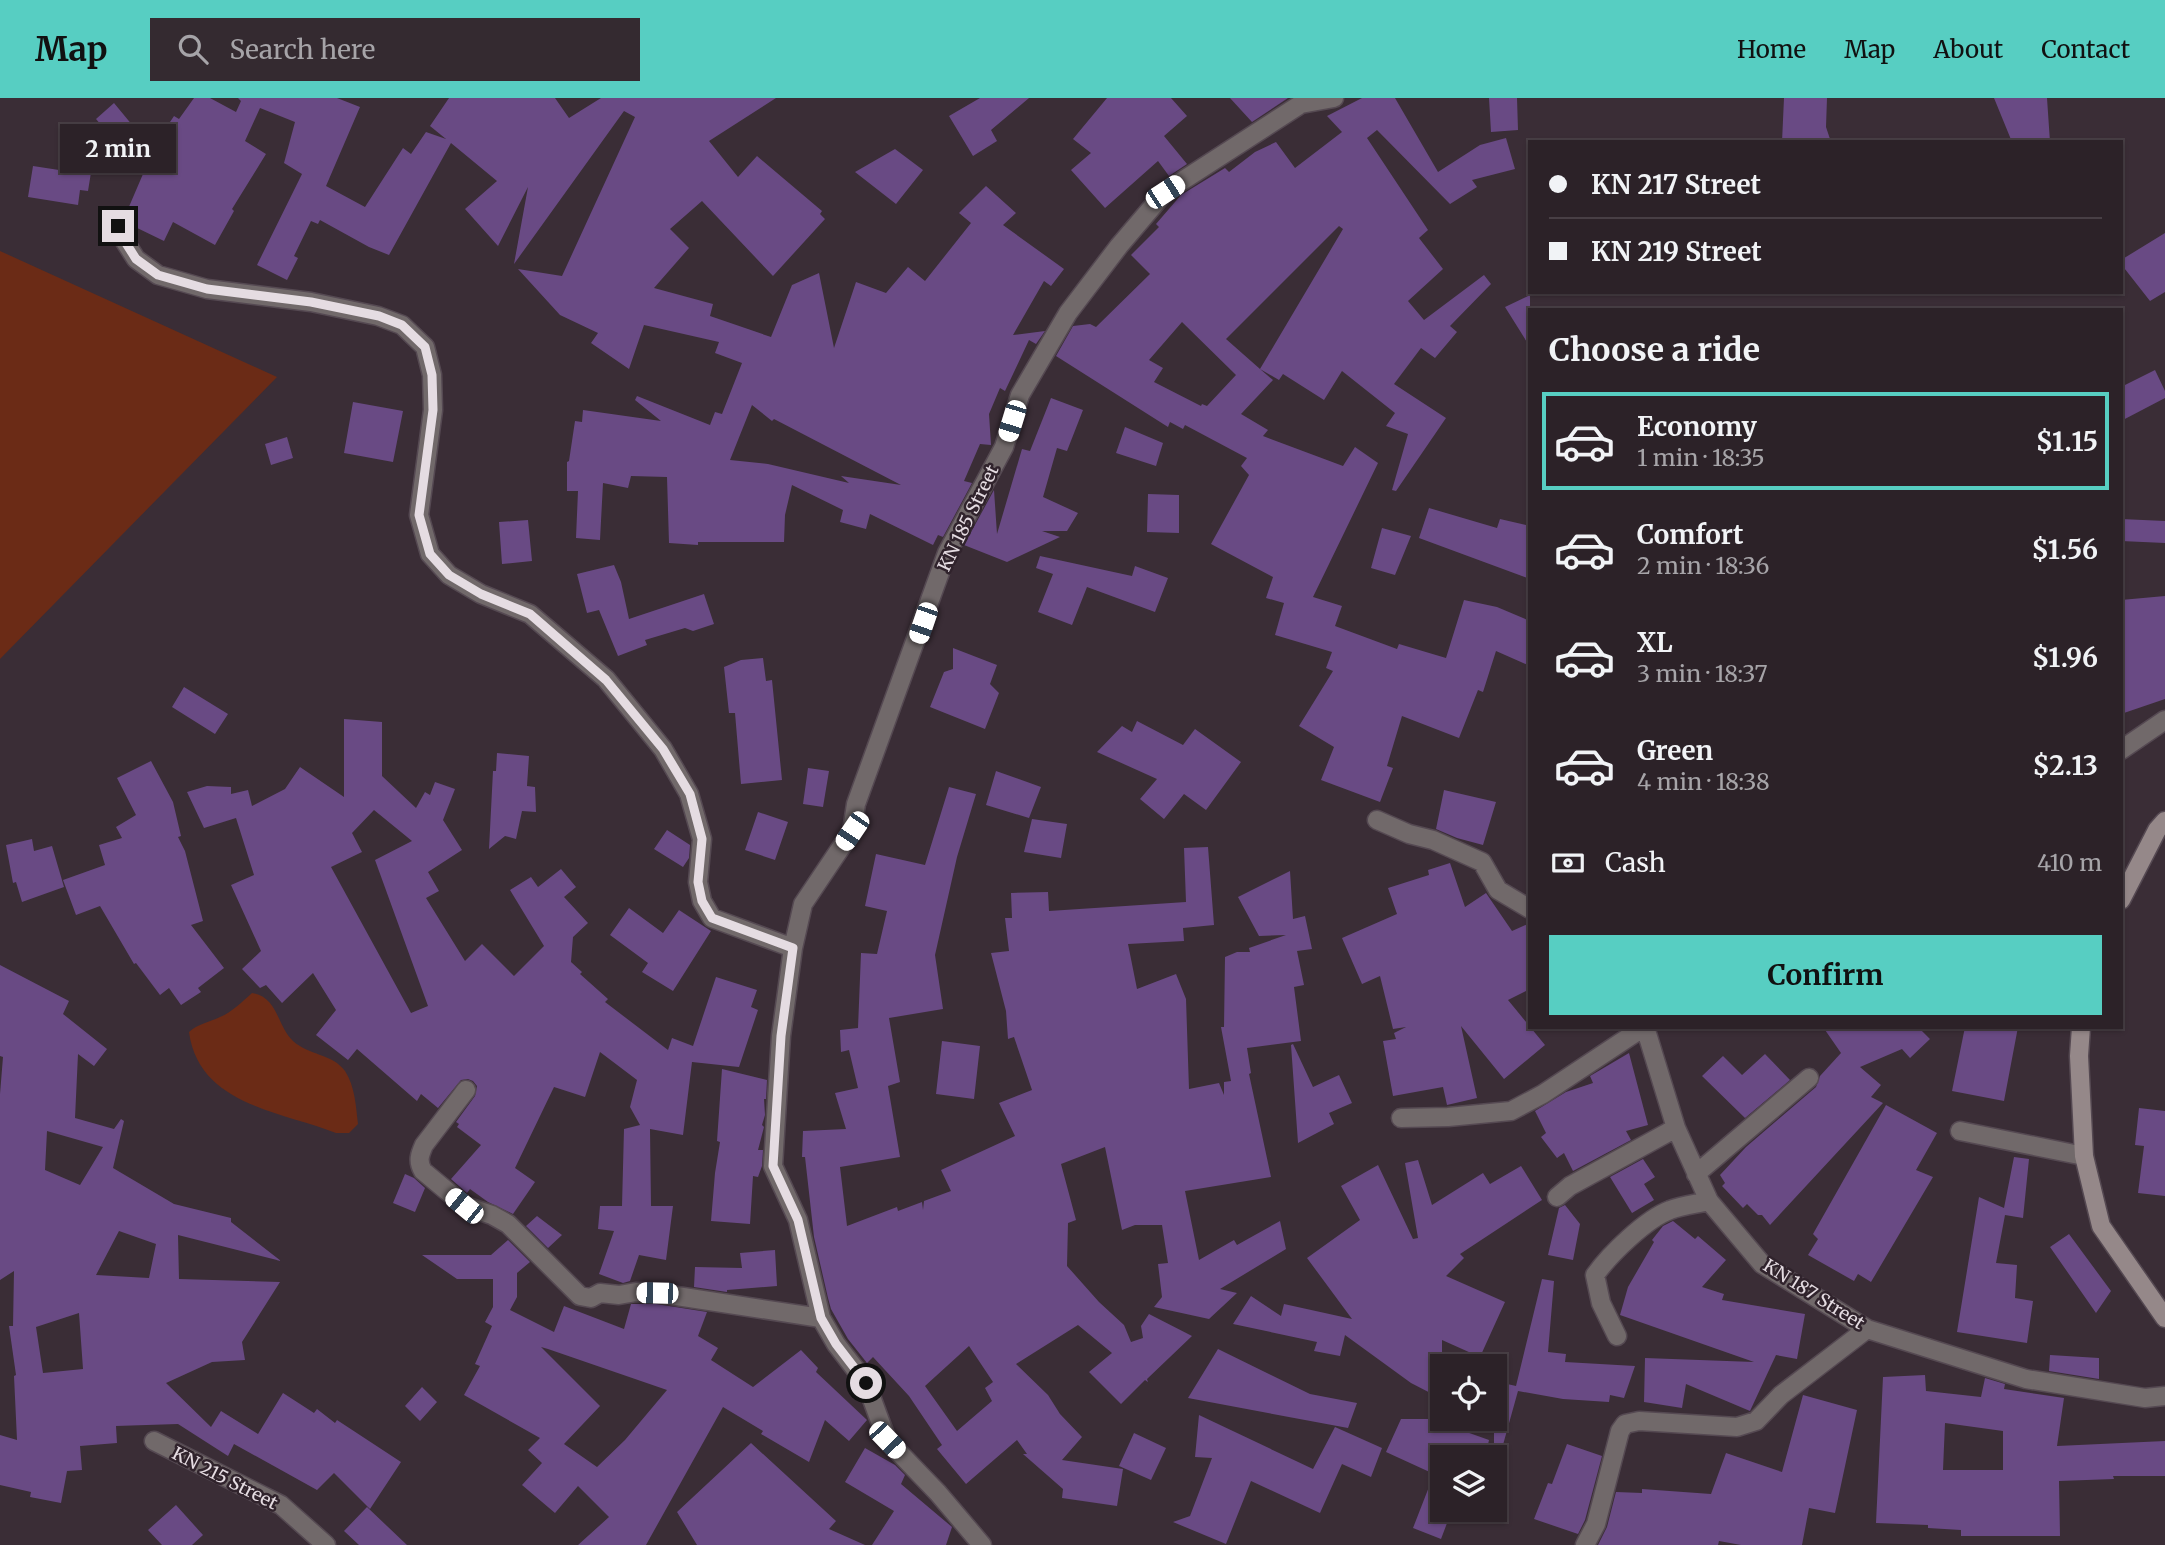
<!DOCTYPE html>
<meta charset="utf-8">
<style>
body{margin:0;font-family:Merriweather,serif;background:#342a30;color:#f1f3f6;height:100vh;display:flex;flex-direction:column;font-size:26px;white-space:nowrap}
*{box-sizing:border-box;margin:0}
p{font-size:23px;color:#a6a4a8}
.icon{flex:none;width:38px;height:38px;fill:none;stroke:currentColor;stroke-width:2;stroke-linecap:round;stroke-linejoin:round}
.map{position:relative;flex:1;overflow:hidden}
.details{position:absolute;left:1528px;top:210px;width:595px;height:721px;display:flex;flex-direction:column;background:#2c2228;border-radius:0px;box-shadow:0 2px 5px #0004,0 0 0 2px #483f45}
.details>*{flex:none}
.hud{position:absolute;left:1528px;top:42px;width:595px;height:154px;border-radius:0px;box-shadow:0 2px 5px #0004,0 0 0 2px #483f45;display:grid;align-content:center;height:154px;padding:0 21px;background:#2c2228}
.buttons{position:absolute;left:1430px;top:1256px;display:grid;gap:14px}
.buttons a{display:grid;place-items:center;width:77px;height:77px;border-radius:0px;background:#2c2228;box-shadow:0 2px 5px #0004,0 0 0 2px #483f45;font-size:35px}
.end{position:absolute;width:32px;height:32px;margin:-16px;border:9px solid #e5dce2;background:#111;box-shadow:0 0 0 4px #111}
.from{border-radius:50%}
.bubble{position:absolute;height:49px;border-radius:0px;background:#2c2228;box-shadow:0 2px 5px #0004,0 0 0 2px #483f45;font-size:23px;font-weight:700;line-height:49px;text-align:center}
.car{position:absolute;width:21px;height:42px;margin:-21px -10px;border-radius:9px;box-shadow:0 0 5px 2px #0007;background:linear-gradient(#fff 24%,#345 0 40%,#fff 0 76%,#345 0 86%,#fff 0)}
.hud b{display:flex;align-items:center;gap:24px;height:66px;font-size:26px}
.hud b+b{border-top:2px solid #483f45}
.hud i{width:18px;height:18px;background:#f1f3f6}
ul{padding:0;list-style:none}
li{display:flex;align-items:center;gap:21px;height:98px;margin:0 14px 10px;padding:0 7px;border:4px solid transparent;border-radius:0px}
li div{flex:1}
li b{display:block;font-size:26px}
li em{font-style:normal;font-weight:700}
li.current{border-color:#57cec2}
li>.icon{width:63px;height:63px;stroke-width:1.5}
h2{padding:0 21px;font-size:32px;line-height:84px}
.pay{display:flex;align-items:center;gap:18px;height:77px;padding:0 21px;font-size:26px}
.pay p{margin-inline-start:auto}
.button{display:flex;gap:14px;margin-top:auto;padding:14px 21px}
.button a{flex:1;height:80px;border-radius:0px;background:#57cec2;color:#111;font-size:28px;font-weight:700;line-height:80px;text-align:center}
header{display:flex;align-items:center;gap:42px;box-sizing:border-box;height:98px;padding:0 35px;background:#57cec2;color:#111}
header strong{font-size:33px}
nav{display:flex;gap:38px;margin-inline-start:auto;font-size:24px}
.search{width:490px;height:63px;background:#342a30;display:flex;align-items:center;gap:18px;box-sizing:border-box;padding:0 24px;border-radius:0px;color:#a6a4a8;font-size:26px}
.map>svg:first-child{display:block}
.green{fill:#6b2b16}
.building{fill:#694a84;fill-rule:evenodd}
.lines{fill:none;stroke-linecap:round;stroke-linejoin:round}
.minor-casing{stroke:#554952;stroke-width:21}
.secondary-casing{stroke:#554952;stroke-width:21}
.minor{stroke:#71696a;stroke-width:18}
.secondary{stroke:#958889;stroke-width:18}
.route{stroke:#e5dce2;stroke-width:9}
.labels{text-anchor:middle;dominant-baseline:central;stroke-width:5;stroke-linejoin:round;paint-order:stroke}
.street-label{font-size:18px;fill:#e5dce2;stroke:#30232c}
</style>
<header>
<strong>Map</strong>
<div class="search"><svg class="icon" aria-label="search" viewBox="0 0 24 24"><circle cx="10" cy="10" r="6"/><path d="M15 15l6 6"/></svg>Search here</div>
<nav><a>Home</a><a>Map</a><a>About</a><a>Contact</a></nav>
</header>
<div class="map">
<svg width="2165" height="1447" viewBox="0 0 2165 1447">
<rect width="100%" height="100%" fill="#3a2d36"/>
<path class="green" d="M0 153 277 279 0 561Z
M252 895C278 899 277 928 293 943 308 957 333 956 345 973 355 988 356 1009 358 1026L349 1035H336C280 1013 199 1007 189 934 199 925 208 925 220 919 232 914 242 904 252 895Z"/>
<path class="building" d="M194 0H210L236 14 241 3 238 0H337L360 9 326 88 365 109 403 50 411 56 426 34 446 41 430 28 449 0H555L569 20 601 0H776L709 43 738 79 757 58 822 113 820 116 825 121 773 178 702 103 670 131 689 150 654 190 713 206 710 218 771 239 792 187 819 175 834 250 856 184 886 195 908 169 925 183 971 125 959 115 986 88 1016 115 1003 127 1064 171 1051 188 1044 183 1013 237 1045 233 1036 246 1029 242 1005 293 1000 290 989 316 991 347 980 346 964 383 972 385 943 439 938 437 933 447 870 416 866 431 840 424 843 412 792 387 785 417 784 444H698V447L669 445 667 379 631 378 628 390 603 385 600 442 576 440 578 393H567V364L569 363 575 323 582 324 583 312 661 323 635 302 637 298 710 327 715 314 722 316 742 265 715 255 719 244 644 227 629 271 591 245 598 235 560 217 518 171 562 178 635 19 624 13 514 166 528 89 498 148 465 111 497 83 451 45 389 157 369 149 320 122 318 126 311 123 294 158 298 160 287 182 257 167 302 76 284 65 295 24 260 10 245 43 266 56 232 111 234 113 215 147 173 124 164 143 131 127 125 118 143 76 96 21 114 5 152 51 174 18 179 21ZM752 307 772 323 774 321 901 387 841 378 849 385 768 366 730 362Z
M980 0H1029L991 32 997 43 973 58 949 18Z
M1107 0H1171L1187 18 1164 38 1187 66 1169 78 1158 63 1105 110 1071 72 1091 55 1073 41Z
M1230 0H1288L1252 24Z
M1362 0H1395L1438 74 1480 47 1506 40 1515 71 1472 82 1477 89 1450 106 1377 32 1367 40 1428 132 1419 140 1443 171 1408 203 1424 222 1484 177 1491 186 1450 228 1457 234 1435 260 1421 250 1394 286 1446 320 1396 393 1392 392 1408 336 1386 328 1395 315 1342 273 1324 302 1283 276 1279 282 1260 271 1273 282 1241 316 1268 332 1263 338 1343 368 1355 349 1378 365 1313 499 1342 508 1335 528 1397 551 1399 546 1446 560 1464 502 1497 509 1530 523V568L1496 553 1483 594 1478 592 1459 640 1402 618 1387 668 1393 670 1380 704 1321 682 1334 649 1299 628 1333 573 1326 570 1332 554 1275 537 1284 505 1266 500 1273 479 1211 446 1249 377 1241 368 1247 360 1185 327 1183 331 1170 324 1168 329 1056 258 1073 228 1090 226 1096 229 1150 176 1131 157 1159 129 1156 126 1181 97 1225 70 1229 74 1255 54 1276 44 1295 70 1342 34 1327 18ZM1339 128 1343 131 1260 271 1226 241ZM1182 224 1236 277 1207 308 1202 306 1201 308 1154 284 1163 270 1149 262Z
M1489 0H1517L1518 32 1491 34Z
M1784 0H1827L1826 29 1831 44H1782Z
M1994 0H2047L2050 44H2012Z
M62 51 94 56 88 93 80 92 78 107 28 99 33 68 59 72Z
M895 51 923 72 896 106 855 74Z
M2165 135V194L2150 203 2121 166V162Z
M1530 197V249L1505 209Z
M2155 272 2165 293V300L2121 323V289Z
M1051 300 1083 312 1067 353 1057 350 1043 399 1078 415 1067 433H1042L1060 439 1007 464 964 447 994 392 997 436 1022 351 1030 353Z
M353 304 403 313 393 364 344 355Z
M1125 329 1163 345 1156 368 1116 355Z
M287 339 293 360 271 367 265 346Z
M1148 396 1179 397V435L1147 434Z
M1429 410 1497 430 1500 421 1530 428V481L1419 440Z
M2121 421 2165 423V445L2121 443Z
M528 422 532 463 502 466 499 424Z
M1382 430 1411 438 1395 477 1371 470Z
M1040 458 1132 478 1135 468 1168 480 1155 514 1087 489 1072 527 1038 514 1053 476 1036 470Z
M614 467 621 484 629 521 704 496 714 526 693 533 685 530 645 542 647 547 618 558 599 512 587 515 577 476Z
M2165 498V601L2121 616V502Z
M953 550 997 567 990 586 999 595 985 631 930 609 944 574 953 571Z
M763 560 766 583 772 582 782 682 741 686 735 615H729L724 569 741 562Z
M184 589 228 616 215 636 172 609Z
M344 621 382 624V678L416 710 425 694 430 697 435 684 455 691 443 722 462 752 428 774 439 793 426 800 465 863 482 846 514 878 544 848 510 792 531 779 538 789 561 771 576 789 564 799 588 825 573 839 571 864 582 874 580 876 608 901 605 904 668 952 672 940 693 948 716 879 757 892 751 909 758 912 739 969 692 964 683 1037 650 1031 651 1108H673L666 1162 639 1157 630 1183 623 1185 599 1176 614 1133 598 1131 600 1108H622L624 1031 640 1027 630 1009 637 982 600 954 585 999 554 989 515 1070 535 1084 513 1116 488 1104 470 1091 467 1095 451 1081 481 1047 457 1029 459 1026 456 1024 475 998 477 988 473 983 468 981 461 982 438 1010 421 996 417 1003 357 951 348 962 316 937 336 912 313 875 282 905 266 887 260 890 242 871 261 853 231 787 254 777 236 720 204 730 187 694 207 688 231 689V696L248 692 252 708 285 691 300 669 344 699ZM374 712 412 743 375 762 428 908 411 915 331 769 362 754 352 735Z
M1137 623 1183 647 1195 631 1241 664 1206 712 1184 696 1164 721 1140 701 1157 681 1097 654 1122 628 1132 634Z
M497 655 529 658 527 688 535 689 536 714 522 713 516 741 505 738 489 751 493 673H496Z
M151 663 173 704 181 738 178 739 185 753 203 823 191 827 224 870 198 890 201 894 181 907 169 890 160 897 136 865 134 866 100 808 76 817 63 782 105 767 99 747 122 740 116 729 136 717 117 680Z
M808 670 829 673 823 709 803 706Z
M996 673 1041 689 1029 720 986 707Z
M949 689 976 696 957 759 935 857 943 911 889 920 900 984 888 988 900 1059 840 1069 847 1128 897 1109 898 1113 922 1104 923 1112 924 1103 951 1093 941 1072 1015 1038 999 1005 1032 992 1014 939 1008 941 1006 913 991 855 1009 853 1005 820H1012L1011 795 1048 794 1049 813 1186 804 1184 750 1208 749 1214 827 1183 830 1184 843 1128 846 1137 891 1176 876 1186 901 1189 991 1219 985 1224 997V984L1231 983 1221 929H1224L1225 859 1237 854H1250L1249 850 1286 837 1259 838 1238 799 1290 773 1293 821 1305 818 1312 851 1297 853 1304 887 1294 889 1301 943 1247 950 1251 975 1249 976 1271 1079 1185 1093 1199 1162 1234 1142 1237 1147 1280 1123 1286 1151 1220 1191 1237 1195 1209 1221 1154 1209 1162 1199 1158 1166 1168 1165 1162 1127H1135L1122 1132 1105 1049 1061 1066 1076 1122 1068 1125 1067 1168 1099 1204 1124 1227 1131 1244 1143 1240 1141 1228 1149 1216 1192 1238 1147 1281 1148 1284 1145 1282 1121 1306 1089 1274 1112 1255 1078 1227 1016 1266 1048 1297 1060 1316 1082 1339 1062 1362 1123 1371 1117 1408 1062 1400 1063 1391 1023 1356H1027L1017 1342 966 1386 937 1351 942 1347 909 1298 873 1259 867 1265 848 1241 831 1211 828 1200 814 1139 805 1059H802L803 1033 846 1031 835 995 858 990 849 952 841 954 840 932 858 930 861 855 877 856 887 813 865 808 876 756 925 767ZM969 1248 993 1284 985 1290 992 1303 957 1333 925 1288Z
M1444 692 1496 704 1483 747 1457 740 1436 731Z
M758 714 788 724 775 762 745 752Z
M1032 721 1067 726 1061 760 1024 754Z
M667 732 690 747 689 760 683 769 654 751Z
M32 741 34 753 52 748 64 789 22 804 16 784 13 785 6 747Z
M1450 765 1465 809 1486 795 1512 833 1530 825V891L1508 902 1545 947 1504 981 1461 928 1477 1000 1447 1007 1443 989 1393 998 1383 943 1396 941 1394 935 1406 929 1393 931 1380 878 1362 886 1342 840 1397 816 1388 790 1429 777 1428 772Z
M629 810 663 835 679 812 711 833 673 893 642 874 648 865 610 837Z
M0 867 69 903 63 916 107 951 94 968 78 956 75 1020 114 1031 121 1021 124 1023 113 1070 174 1106 231 1120V1124L281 1163 178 1137 179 1181 280 1184 242 1244 245 1262 212 1264 166 1285 211 1329 221 1313 258 1336 283 1295 314 1315 317 1311 335 1325 337 1322 401 1364 370 1411 334 1375 317 1392 234 1346 228 1358 178 1326 116 1328 117 1345 80 1348 82 1372 67 1373 61 1405 30 1399 31 1394 0 1387V1337L17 1342 14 1278 16 1277 9 1228H13L14 1173 0 1182V996L3 959 0 958ZM47 1033 103 1049 80 1087 45 1072ZM119 1133 156 1146 149 1180 96 1177ZM79 1215 83 1271 43 1275 36 1229Z
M1823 929H1918L1930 941 1910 960 1902 951 1860 969 1881 987 1871 999 1883 1005 1770 1127 1762 1117H1758L1747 1106 1743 1110 1722 1088 1725 1085 1720 1077 1746 1049 1816 989 1820 978 1841 955Z
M1965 929H2018L2004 1003 1952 993Z
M942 943 980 948 974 1001 936 996Z
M1293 946 1313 989 1339 977 1352 1005 1329 1015 1334 1026 1298 1045 1291 947Z
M1629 955 1648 1027 1626 1033 1631 1042 1573 1073 1564 1055 1557 1060 1541 1039 1546 1035 1535 1013 1566 994 1593 985 1590 978Z
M1765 956 1790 982 1745 1020 1702 978 1723 958 1742 977Z
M722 971 767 982 766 1001H764L765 1017 762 1027 764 1029 758 1052H763L762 1068 758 1079 753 1078 750 1126 711 1123 715 1075 720 1044 717 1043Z
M1886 1007 1937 1035 1916 1072 1933 1079 1871 1184 1858 1176 1854 1183 1808 1157 1818 1141 1813 1136Z
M2139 1010 2165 1013V1098L2138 1095 2144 1048 2135 1047Z
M2014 1059 2029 1061 2023 1120 2005 1117 1996 1165 2017 1167 2015 1200 2033 1203 2027 1245 1957 1234 1979 1099 2004 1110Z
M1643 1061 1655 1079 1644 1086 1654 1102 1632 1115 1610 1079Z
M1418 1062 1432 1107 1483 1075 1490 1086 1521 1068 1542 1102 1460 1156 1464 1160 1446 1178 1505 1204 1480 1259 1442 1242V1301L1411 1285 1345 1237 1340 1258 1314 1253 1317 1244 1233 1226 1251 1198 1281 1218 1284 1206 1352 1221 1307 1160 1360 1122 1341 1088 1378 1067 1413 1141 1418 1140 1405 1065Z
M405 1076 414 1080 425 1090 415 1114 393 1105Z
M1565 1107 1580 1126 1573 1162 1548 1157 1559 1110Z
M537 1118 562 1137 548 1150 526 1128Z
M1673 1123 1695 1141 1698 1138 1726 1162 1702 1189 1724 1196 1722 1202 1805 1216 1797 1261 1776 1257 1750 1313 1686 1286 1682 1310 1644 1304 1645 1260 1754 1264 1620 1217 1628 1189 1654 1144 1652 1142 1663 1128Z
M2069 1136 2111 1193 2096 1215 2050 1149Z
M508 1142 530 1164 517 1175V1199L510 1212 554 1234 564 1208 624 1231 631 1206H656L707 1214 698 1238 718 1250 711 1262 753 1289 801 1252 818 1270 816 1274 867 1322 849 1343 825 1322 809 1364 761 1336 763 1333 723 1309 646 1447H578L609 1419 578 1388 555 1415 522 1387 542 1365 528 1352 540 1340 464 1297 480 1268 475 1266 492 1228 485 1224 493 1209V1181H457L422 1157H491ZM541 1249 548 1251 667 1292 625 1342 597 1369 564 1346 600 1308Z
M775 1152 777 1188 727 1192V1194L694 1189 695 1169 742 1170 740 1155Z
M1542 1181 1554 1183 1548 1254 1566 1256 1565 1264 1635 1268 1624 1300 1610 1297 1609 1304 1563 1301 1518 1293 1501 1354H1494V1283L1516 1288Z
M1218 1251 1310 1296 1357 1305 1348 1330 1188 1300Z
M2050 1257 2099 1260V1281L2049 1273Z
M1925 1277 1926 1293 1981 1299 1985 1280 2005 1286 2004 1291 2064 1300 2057 1348 2165 1343V1378H2113L2114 1381 2059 1383 2060 1438H1961V1432L1928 1430V1427L1876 1425 1883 1279ZM1945 1325 2003 1333V1372H1943Z
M422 1289 437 1304 420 1323 405 1308Z
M1803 1297 1857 1312 1835 1415 1809 1410 1802 1447H1741L1719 1443 1718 1447H1598L1607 1429 1616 1394 1642 1395V1391L1711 1396 1726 1355 1782 1374Z
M1199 1317 1313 1371 1335 1329 1382 1350 1371 1379 1342 1366 1320 1415 1251 1383 1226 1446 1173 1424 1190 1418 1212 1360 1195 1359Z
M1401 1321H1430L1489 1342 1485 1360H1442V1412H1452L1441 1441 1413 1430 1434 1376 1386 1354Z
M1134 1335 1166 1350 1151 1382 1119 1368Z
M751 1345 836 1423 829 1431 865 1447H697L677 1414Z
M1567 1346 1602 1358 1585 1422 1578 1436 1534 1421 1548 1385 1552 1386Z
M865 1350 895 1367 905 1377 901 1386 952 1429 946 1447H872L894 1413 845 1384Z
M176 1407 203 1437 192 1447H162L148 1432Z
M367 1409 407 1447H359L344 1433Z"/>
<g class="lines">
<g class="minor-casing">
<path id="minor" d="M119 128 124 142 136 161 158 177 207 191 311 204 378 218 402 227 425 249 432 277 433 312 419 417 430 456 449 477 481 496 530 516 606 581 663 651 689 696 702 741 698 784 702 803 712 820 793 850
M2121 652 2165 622
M1377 722 1409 736 1433 742 1482 764 1498 792 1530 811
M1645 929 1676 1030 1709 1103 1762 1166 1867 1231 2026 1281 2145 1300 2165 1298
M466 992 424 1047C420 1056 417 1063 423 1073L465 1108 492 1117 508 1126 580 1198 591 1200 600 1195 619 1197 636 1194 657 1195 821 1220
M1401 1020 1448 1019 1511 1013 1543 996 1644 929
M1960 1033 2084 1058
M1696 1076 1809 980
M1557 1099 1570 1088 1676 1030
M1617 1238 1601 1205 1595 1177C1610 1156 1646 1121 1670 1112 1682 1107 1696 1106 1709 1103
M154 1343 281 1407 326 1447
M982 1447 938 1395 887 1342 866 1285 836 1246 821 1220 798 1122 773 1068 781 938 793 850 803 806 852 733 856 706 947 455 1004 349 1020 297 1068 215 1119 148 1165 94 1301 6 1334 0
M1585 1447 1596 1426 1620 1333 1625 1326 1639 1323 1737 1329 1756 1323 1781 1297 1867 1231"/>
</g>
<g class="secondary-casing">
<path id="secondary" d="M2121 802 2157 732 2165 723
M2081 929 2079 958 2084 1058 2101 1128 2165 1220"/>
</g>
<use href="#minor" class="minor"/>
<use href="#secondary" class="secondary"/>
</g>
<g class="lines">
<path class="route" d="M118 128 124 142 136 161 158 177 207 191 311 204 379 218 402 227 425 249 432 277 433 312 419 417 430 456 449 477 481 496 530 516 606 582 663 651 690 696 702 741 698 784 702 803 712 820 793 850 781 938 773 1068 798 1122 821 1220 836 1246 866 1285"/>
</g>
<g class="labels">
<g class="street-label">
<text transform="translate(968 420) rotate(-64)">KN 185 Street</text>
<text transform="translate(1814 1196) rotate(32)">KN 187 Street</text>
<text transform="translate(225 1380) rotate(27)">KN 215 Street</text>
</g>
</g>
</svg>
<div class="buttons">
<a><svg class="icon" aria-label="locate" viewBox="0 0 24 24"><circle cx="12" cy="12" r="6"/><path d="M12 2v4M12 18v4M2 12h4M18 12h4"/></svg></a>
<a><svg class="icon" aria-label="layers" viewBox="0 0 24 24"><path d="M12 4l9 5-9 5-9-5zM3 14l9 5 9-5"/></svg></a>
</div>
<i class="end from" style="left:866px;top:1285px"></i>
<i class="end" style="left:118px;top:128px"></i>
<div class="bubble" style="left:60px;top:26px;width:116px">2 min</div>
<i class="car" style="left:1165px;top:94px;rotate:57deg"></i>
<i class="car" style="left:1012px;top:323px;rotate:197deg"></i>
<i class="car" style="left:923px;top:525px;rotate:199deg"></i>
<i class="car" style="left:852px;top:733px;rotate:214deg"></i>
<i class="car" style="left:464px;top:1108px;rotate:309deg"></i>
<i class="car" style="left:657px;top:1195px;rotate:271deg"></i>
<i class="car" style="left:887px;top:1342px;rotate:136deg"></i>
<div class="hud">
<b><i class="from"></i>KN 217 Street</b>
<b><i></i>KN 219 Street</b>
</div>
<section class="details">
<h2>Choose a ride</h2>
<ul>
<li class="current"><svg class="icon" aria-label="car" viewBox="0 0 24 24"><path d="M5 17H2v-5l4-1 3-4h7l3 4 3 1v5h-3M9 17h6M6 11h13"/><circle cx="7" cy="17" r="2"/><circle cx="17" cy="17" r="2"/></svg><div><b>Economy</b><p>1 min · 18:35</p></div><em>$1.15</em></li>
<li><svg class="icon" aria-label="car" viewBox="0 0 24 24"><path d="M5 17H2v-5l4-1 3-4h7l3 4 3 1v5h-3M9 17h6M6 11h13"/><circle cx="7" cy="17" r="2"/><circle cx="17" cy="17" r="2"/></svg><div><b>Comfort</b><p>2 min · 18:36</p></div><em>$1.56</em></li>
<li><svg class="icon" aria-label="car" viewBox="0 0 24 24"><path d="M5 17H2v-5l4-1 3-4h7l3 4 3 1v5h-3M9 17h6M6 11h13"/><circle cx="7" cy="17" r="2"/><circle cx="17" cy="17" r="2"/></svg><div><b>XL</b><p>3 min · 18:37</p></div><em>$1.96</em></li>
<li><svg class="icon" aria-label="car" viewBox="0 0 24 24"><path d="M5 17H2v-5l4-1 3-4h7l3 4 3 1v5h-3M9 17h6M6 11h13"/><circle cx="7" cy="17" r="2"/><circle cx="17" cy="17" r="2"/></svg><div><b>Green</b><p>4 min · 18:38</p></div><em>$2.13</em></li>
</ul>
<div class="pay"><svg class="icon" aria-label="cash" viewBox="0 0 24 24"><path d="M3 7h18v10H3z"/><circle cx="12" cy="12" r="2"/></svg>Cash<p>410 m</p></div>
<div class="button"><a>Confirm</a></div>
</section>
</div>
